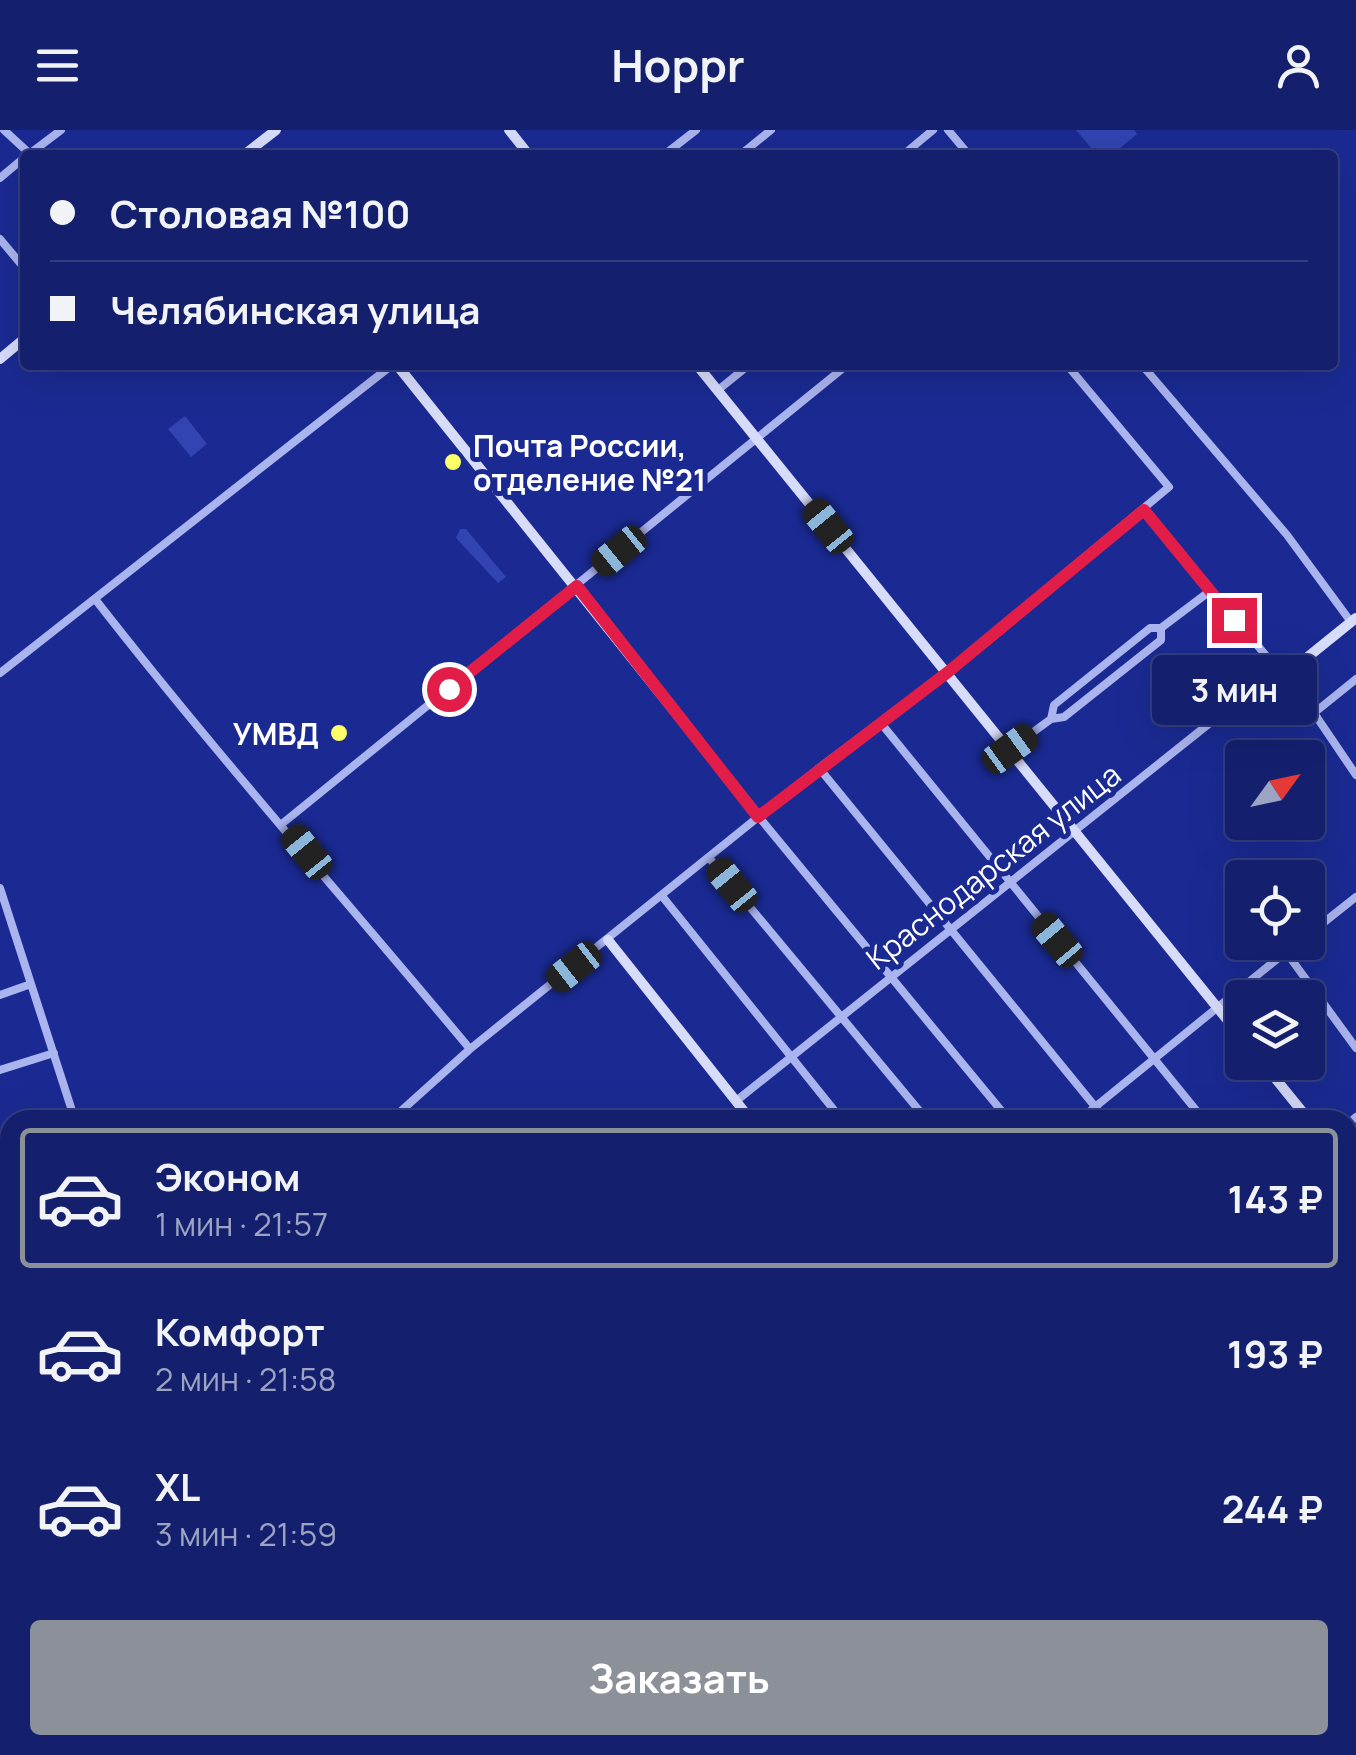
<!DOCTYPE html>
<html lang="ru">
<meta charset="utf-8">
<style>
body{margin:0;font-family:Manrope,sans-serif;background:#1d2873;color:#f1f3f6;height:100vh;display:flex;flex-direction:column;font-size:38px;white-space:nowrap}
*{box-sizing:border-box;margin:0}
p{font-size:32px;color:#9da3c2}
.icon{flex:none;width:55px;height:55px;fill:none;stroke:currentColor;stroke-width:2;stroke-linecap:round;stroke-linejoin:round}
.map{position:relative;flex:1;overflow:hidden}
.sheet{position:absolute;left:0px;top:980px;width:1358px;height:645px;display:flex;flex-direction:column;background:#14206e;border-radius:30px 30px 0 0;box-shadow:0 10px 40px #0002,0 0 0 2px #333e81}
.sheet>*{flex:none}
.top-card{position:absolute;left:20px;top:20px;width:1318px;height:220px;border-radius:10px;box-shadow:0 10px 40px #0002,0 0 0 2px #333e81;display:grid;align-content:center;height:220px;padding:0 30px;background:#14206e}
.needle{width:65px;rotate:57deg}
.fabs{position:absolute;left:1225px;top:610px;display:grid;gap:20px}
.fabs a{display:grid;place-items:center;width:100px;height:100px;border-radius:10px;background:#14206e;box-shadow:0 10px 40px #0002,0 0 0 2px #333e81;font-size:50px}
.end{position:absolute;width:45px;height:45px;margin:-22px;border:12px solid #e11d48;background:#fff;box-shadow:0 0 0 5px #fff}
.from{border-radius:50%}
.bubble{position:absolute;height:70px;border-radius:10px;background:#14206e;box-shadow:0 10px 40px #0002,0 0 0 2px #333e81;font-size:32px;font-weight:700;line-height:70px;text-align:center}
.car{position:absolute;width:30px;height:60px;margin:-30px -15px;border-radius:12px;box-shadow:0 0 8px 2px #0007;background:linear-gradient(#222 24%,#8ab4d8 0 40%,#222 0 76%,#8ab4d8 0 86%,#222 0)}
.top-card b{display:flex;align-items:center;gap:35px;height:95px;font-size:38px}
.top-card b+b{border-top:2px solid #333e81}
.top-card i{width:25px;height:25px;background:#f1f3f6}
ul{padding:18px 0 0;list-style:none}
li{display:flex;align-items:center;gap:30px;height:140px;margin:0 20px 15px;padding:0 10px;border:5px solid transparent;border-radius:10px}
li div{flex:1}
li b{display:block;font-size:38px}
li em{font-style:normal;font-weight:700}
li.active{border-color:#8c9099}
li>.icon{width:90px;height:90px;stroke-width:1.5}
.action{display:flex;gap:20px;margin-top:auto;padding:20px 30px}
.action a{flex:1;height:115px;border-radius:10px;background:#8c9099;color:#fff;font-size:40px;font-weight:700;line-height:115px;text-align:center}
header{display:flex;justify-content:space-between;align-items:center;height:130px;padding:0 30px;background:#14206e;font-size:45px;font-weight:700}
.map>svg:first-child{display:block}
.green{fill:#3144b1}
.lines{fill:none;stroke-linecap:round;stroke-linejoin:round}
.street{stroke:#aab4ef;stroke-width:8}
.secondary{stroke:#d7dcfb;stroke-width:10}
.rail-casing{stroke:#fff;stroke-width:6}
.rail{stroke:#1a2a92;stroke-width:2.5;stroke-dasharray:8;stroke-linecap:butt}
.route{stroke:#e11d48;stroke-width:12}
.poi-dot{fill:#fdff68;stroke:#1a2a92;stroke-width:4}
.labels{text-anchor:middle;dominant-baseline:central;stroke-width:10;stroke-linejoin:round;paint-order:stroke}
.poi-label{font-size:30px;font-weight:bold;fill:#fff;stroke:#1a2a92;text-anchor:start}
.street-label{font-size:30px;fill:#fff;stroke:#1a2a92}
</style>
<header><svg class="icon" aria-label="menu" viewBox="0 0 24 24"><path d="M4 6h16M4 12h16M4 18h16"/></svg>Hoppr<svg class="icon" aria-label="person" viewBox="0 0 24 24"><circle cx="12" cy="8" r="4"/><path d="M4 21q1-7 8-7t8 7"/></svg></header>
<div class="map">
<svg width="1356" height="1625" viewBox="0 0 1356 1625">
<rect width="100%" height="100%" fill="#1a2a92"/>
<path class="green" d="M1076 0H1134L1137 4 1112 25H1097Z
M185 286 207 314 191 327 168 299Z
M460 399H466L506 447 498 453 456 408Z"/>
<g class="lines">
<path class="street" d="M4 0 30 24
M948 0 969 25
M28 25 61 0
M664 25 696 0
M740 25 771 0
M903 25 933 0
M0 48 25 27
M0 109 25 139
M1142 235 1287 405 1351 492
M718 260 749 235
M1144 380 1314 583 1356 645
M95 469C215 623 345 769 470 919
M0 543 392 235
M1314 583 1356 549
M1051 589 1064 587 1161 510V498L1210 461
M880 592 1204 990
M1010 619 1051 589 1054 575 1150 498H1161
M819 638 1106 990
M759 687 1009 990
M283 693 847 235
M710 729 927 990
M0 758 75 990
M662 766 842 990
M1308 805 1356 767
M1286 822 1356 918
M0 865 31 854
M0 940 54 923
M736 971 1245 565 1268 548 1283 547
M391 990 470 919 819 638 947 542 1169 357 1067 235
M1079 990 1298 812
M1348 994 1356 987
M0 1019 10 1015
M0 1077 10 1093
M0 1229 10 1219
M0 1241 10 1261
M1151 1615 1163 1625"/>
<path class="secondary" d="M509 0 529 25
M244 25 276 0
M0 229 25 208
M397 235 759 687
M697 235 1242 908
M1283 547 1356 488
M608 810 751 990
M1262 932 1309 990
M1348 1037 1356 1046
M1348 1133 1356 1126
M1348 1233 1356 1243
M738 1625 750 1615
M860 1625 863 1615"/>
<g class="rail-casing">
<path id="rail" d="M0 1322 10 1334
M0 1447 10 1452
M0 1508 10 1512
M237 1615 267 1625
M262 1615 295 1625
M321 1615 341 1625
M343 1615 361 1625"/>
</g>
<use href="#rail" class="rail"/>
</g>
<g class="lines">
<path class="route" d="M449 559 577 456 758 687 948 542 1144 380 1234 490"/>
</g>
<g class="poi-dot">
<circle cx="453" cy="332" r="10"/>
<circle cx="339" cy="603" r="10"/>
</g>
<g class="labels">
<g class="poi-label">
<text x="473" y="315">Почта России,<tspan x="473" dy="34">отделение №21</tspan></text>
<text x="319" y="603" text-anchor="end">УМВД</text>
</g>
<g class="street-label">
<text transform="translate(993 736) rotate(-38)">Краснодарская улица</text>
</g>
</g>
</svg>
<div class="fabs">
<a><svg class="needle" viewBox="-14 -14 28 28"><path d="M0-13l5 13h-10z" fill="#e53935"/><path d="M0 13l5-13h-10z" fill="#9da3c2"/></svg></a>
<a><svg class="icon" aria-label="locate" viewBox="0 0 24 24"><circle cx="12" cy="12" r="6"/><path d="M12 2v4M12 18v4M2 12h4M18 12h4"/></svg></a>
<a><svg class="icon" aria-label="layers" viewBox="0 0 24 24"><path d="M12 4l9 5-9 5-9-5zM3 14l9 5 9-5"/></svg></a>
</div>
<i class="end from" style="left:449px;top:559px"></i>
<i class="end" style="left:1234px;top:490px"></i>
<div class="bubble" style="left:1152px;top:525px;width:165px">3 мин</div>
<i class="car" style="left:828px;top:396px;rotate:321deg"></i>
<i class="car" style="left:619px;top:421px;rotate:231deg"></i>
<i class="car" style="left:1010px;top:619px;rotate:54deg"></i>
<i class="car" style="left:307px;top:722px;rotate:321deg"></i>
<i class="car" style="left:732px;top:755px;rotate:321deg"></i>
<i class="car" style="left:1057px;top:810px;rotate:320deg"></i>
<i class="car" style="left:574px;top:837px;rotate:232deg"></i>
<div class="top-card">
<b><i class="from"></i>Столовая №100</b>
<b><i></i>Челябинская улица</b>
</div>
<section class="sheet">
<ul>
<li class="active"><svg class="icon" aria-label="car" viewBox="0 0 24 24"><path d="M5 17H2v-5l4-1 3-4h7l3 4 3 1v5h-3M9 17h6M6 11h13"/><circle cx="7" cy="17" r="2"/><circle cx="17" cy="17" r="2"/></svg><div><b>Эконом</b><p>1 мин · 21:57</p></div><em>143 ₽</em></li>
<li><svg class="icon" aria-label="car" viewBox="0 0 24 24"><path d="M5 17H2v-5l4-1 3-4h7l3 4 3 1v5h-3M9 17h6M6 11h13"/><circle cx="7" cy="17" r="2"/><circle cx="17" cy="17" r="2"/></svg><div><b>Комфорт</b><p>2 мин · 21:58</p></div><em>193 ₽</em></li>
<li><svg class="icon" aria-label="car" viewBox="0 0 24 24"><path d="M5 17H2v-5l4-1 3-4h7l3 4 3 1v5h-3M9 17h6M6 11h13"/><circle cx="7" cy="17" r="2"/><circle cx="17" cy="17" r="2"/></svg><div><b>XL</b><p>3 мин · 21:59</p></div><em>244 ₽</em></li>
</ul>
<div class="action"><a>Заказать</a></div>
</section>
</div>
